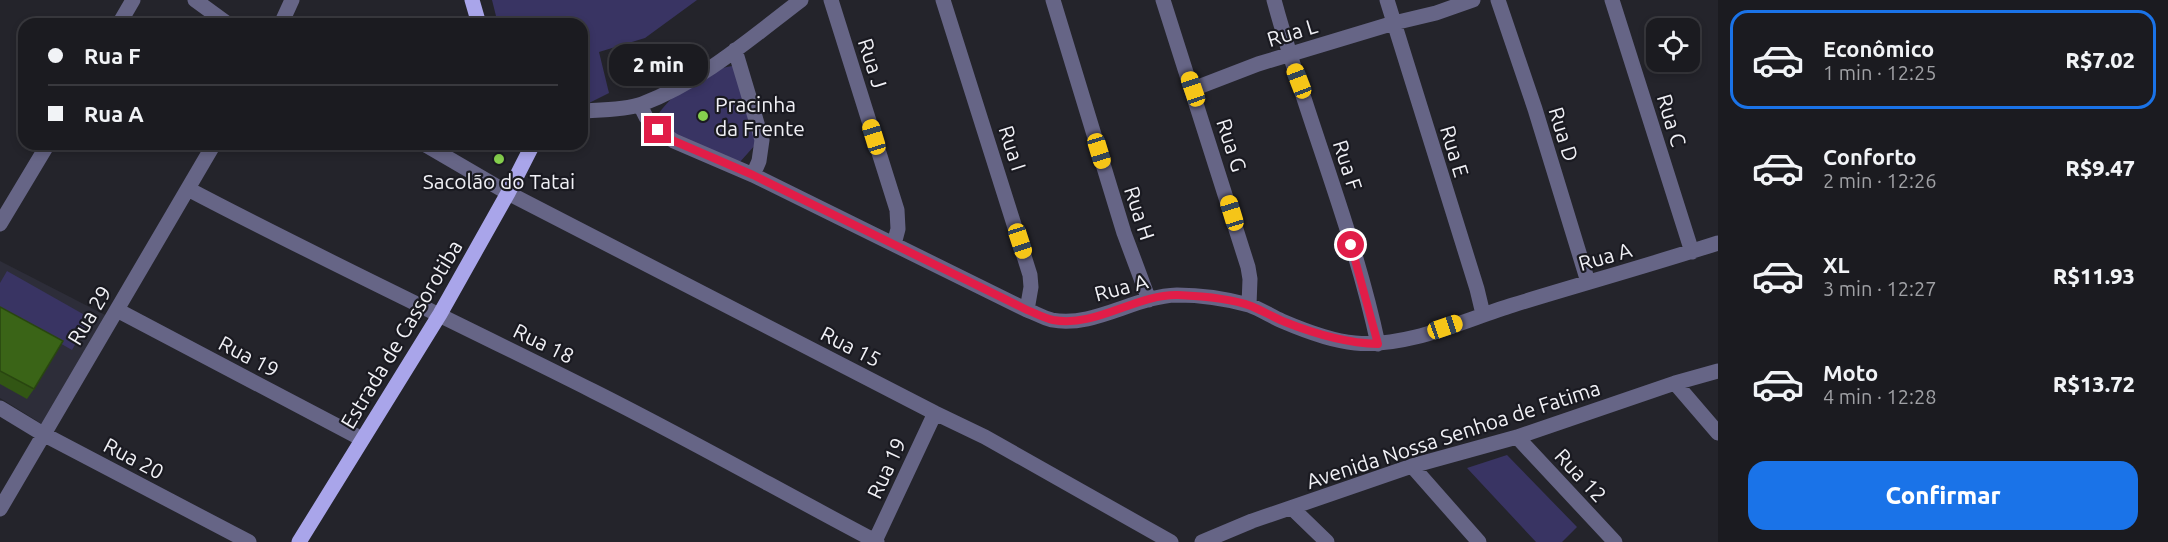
<!DOCTYPE html>
<html lang="pt">
<meta charset="utf-8">
<style>
body{margin:0;font-family:Ubuntu,sans-serif;background:#28282d;color:#f1f3f6;height:100vh;display:flex;flex-direction:column;font-size:22px;white-space:nowrap}
*{box-sizing:border-box;margin:0}
p{font-size:20px;color:#a0a1a5}
.icon{flex:none;width:33px;height:33px;fill:none;stroke:currentColor;stroke-width:2;stroke-linecap:round;stroke-linejoin:round}
.map{position:relative;flex:1;overflow:hidden}
.panel{display:flex;flex-direction:column;background:#1b1b20;width:450px}
.panel>*{flex:none}
.top-card{position:absolute;left:18px;top:18px;width:570px;height:132px;border-radius:18px;box-shadow:0 3px 9px #0003,0 0 0 2px #39393e;display:grid;align-content:center;height:132px;padding:0 30px;background:#1b1b20}
.fabs{position:absolute;left:1646px;top:18px;display:grid;gap:12px}
.fabs a{display:grid;place-items:center;width:54px;height:54px;border-radius:12px;background:#1b1b20;box-shadow:0 3px 9px #0003,0 0 0 2px #39393e;font-size:30px}
.end{position:absolute;width:27px;height:27px;margin:-14px;border:8px solid #e11d48;background:#fff;box-shadow:0 0 0 3px #fff}
.from{border-radius:50%}
.bubble{position:absolute;height:42px;border-radius:18px;background:#1b1b20;box-shadow:0 3px 9px #0003,0 0 0 2px #39393e;font-size:20px;font-weight:800;line-height:42px;text-align:center}
.car{position:absolute;width:18px;height:36px;margin:-18px -9px;border-radius:8px;box-shadow:0 0 4px 2px #0007;background:linear-gradient(#f5c518 24%,#345 0 40%,#f5c518 0 76%,#345 0 86%,#f5c518 0)}
.top-card b{display:flex;align-items:center;gap:21px;height:57px;font-size:22px}
.top-card b+b{border-top:2px solid #39393e}
.top-card i{width:15px;height:15px;background:#f1f3f6}
ul{padding:10px 0 0;list-style:none}
li{display:flex;align-items:center;gap:18px;height:99px;margin:0 12px 9px;padding:0 18px;border:3px solid transparent;border-radius:18px}
li div{flex:1}
li b{display:block;font-size:22px}
li em{font-style:normal;font-weight:800}
li.on{border-color:#1a73e8}
li>.icon{width:54px;height:54px;stroke-width:1.5}
.action{display:flex;gap:12px;margin-top:auto;padding:12px 30px}
.action a{flex:1;height:69px;border-radius:18px;background:#1a73e8;color:#fff;font-size:24px;font-weight:800;line-height:69px;text-align:center}
main{display:flex;flex:1;min-height:0}
.map>svg:first-child{display:block}
.built{fill:#2d2d39}
.green{fill:#393463}
.lines{fill:none;stroke-linecap:round;stroke-linejoin:round}
.minor{stroke:#666586;stroke-width:15}
.major{stroke:#a9a5ea;stroke-width:15}
.wall{fill:#325614}
.building{fill:#3a6417;stroke:#294610;stroke-width:1.5}
.route{stroke:#e11d48;stroke-width:8}
.poi-dot{fill:#85cf4d;stroke:#1a1a21;stroke-width:2}
.labels{text-anchor:middle;dominant-baseline:central;stroke-width:4.5;stroke-linejoin:round;paint-order:stroke}
.street-label{font-size:21px;fill:#f1f1f6;stroke:#1a1a21}
.poi-label{font-size:21px;fill:#f1f1f6;stroke:#1a1a21;text-anchor:start}
</style>
<main>
<div class="map">
<svg width="1718" height="542" viewBox="0 0 1718 542">
<rect width="100%" height="100%" fill="#24242b"/>
<path class="built" d="M0 261 107 316 42 424 0 398Z"/>
<path class="green" d="M492 0H697L645 38 599 52 609 93 589 103 582 101V24H498Z
M732 66 739 71 756 144 739 163 662 131 656 118C670 94 704 70 732 66Z
M7 271 90 318 72 350 0 309V283Z
M1507 455 1577 527 1562 542H1536L1467 468Z"/>
<g class="lines">
<path class="minor" d="M195 0 228 24
M831 0 897 210 898 229 894 244
M943 0 1030 275 1031 287 1027 310
M1053 0 1124 233 1149 300
M1163 0 1248 267 1250 279 1249 305
M1274 0C1305 115 1353 227 1378 344
M1387 0 1477 289 1483 314
M1498 0 1535 109 1588 282
M1612 0 1692 252
M119 24 133 0
M281 24 292 0
M735 50 762 140 759 161 753 175
M1193 89 1258 64 1394 23 1436 13 1473 0
M640 105 646 117 658 130 674 141 753 175 1027 310C1035 313 1044 318 1052 320 1094 328 1135 296 1177 295 1200 295 1227 299 1249 305 1260 309 1271 316 1282 321 1303 330 1331 341 1355 343 1408 348 1464 320 1513 305 1581 284 1650 265 1718 243
M582 111C599 110 626 110 642 104 701 82 751 38 801 0
M424 144 508 193 935 413 985 437 1171 542
M188 189C321 259 458 323 593 391 689 439 782 492 877 542
M0 224 48 144
M117 310 362 439
M1675 383 1718 433
M0 408 43 434 249 542
M1517 437 1615 542
M1412 466 1479 542
M1292 508 1327 542
M0 509 214 144
M875 541 935 413
M1202 542 1252 521 1412 466 1517 437 1675 383 1718 371"/>
<path class="major" d="M472 0 479 24
M299 542 440 314 508 193 533 144"/>
</g>
<path class="wall" d="M0 307 34 389 27 399 0 384Z"/>
<path class="building" d="M0 307 63 341 34 389 0 371Z"/>
<g class="lines">
<path class="route" d="M658 130 674 141 753 175 1027 310C1035 313 1044 318 1053 320 1096 328 1136 294 1178 295 1201 296 1230 298 1251 306 1263 311 1273 317 1285 322 1315 334 1345 343 1378 344L1351 245"/>
</g>
<g class="poi-dot">
<circle cx="703" cy="116" r="6"/>
<circle cx="499" cy="159" r="6"/>
</g>
<g class="labels">
<g class="street-label">
<text transform="translate(1292 32) rotate(-17)">Rua L</text>
<text transform="translate(873 63) rotate(72)">Rua J</text>
<text transform="translate(1672 120) rotate(73)">Rua C</text>
<text transform="translate(1564 134) rotate(73)">Rua D</text>
<text transform="translate(1232 145) rotate(72)">Rua G</text>
<text transform="translate(1013 148) rotate(72)">Rua I</text>
<text transform="translate(1455 151) rotate(73)">Rua E</text>
<text transform="translate(1348 165) rotate(72)">Rua F</text>
<text transform="translate(1140 213) rotate(72)">Rua H</text>
<text transform="translate(1605 256) rotate(-16)">Rua A</text>
<text transform="translate(1121 287) rotate(-15)">Rua A</text>
<text transform="translate(89 315) rotate(-59)">Rua 29</text>
<text transform="translate(401 334) rotate(-59)">Estrada de Cassorotiba</text>
<text transform="translate(544 343) rotate(26)">Rua 18</text>
<text transform="translate(851 346) rotate(27)">Rua 15</text>
<text transform="translate(249 356) rotate(28)">Rua 19</text>
<text transform="translate(1453 434) rotate(-18)">Avenida Nossa Senhoa de Fatima</text>
<text transform="translate(134 458) rotate(28)">Rua 20</text>
<text transform="translate(886 468) rotate(-65)">Rua 19</text>
<text transform="translate(1581 475) rotate(47)">Rua 12</text>
</g>
<g class="poi-label">
<text x="715" y="104">Pracinha<tspan x="715" dy="24">da Frente</tspan></text>
<text x="499" y="181" text-anchor="middle">Sacolão do Tatai</text>
</g>
</g>
</svg>
<div class="fabs">
<a><svg class="icon" aria-label="locate" viewBox="0 0 24 24"><circle cx="12" cy="12" r="6"/><path d="M12 2v4M12 18v4M2 12h4M18 12h4"/></svg></a>
</div>
<i class="end from" style="left:1351px;top:245px"></i>
<i class="end" style="left:658px;top:130px"></i>
<div class="bubble" style="left:609px;top:44px;width:99px">2 min</div>
<i class="car" style="left:1299px;top:81px;rotate:339deg"></i>
<i class="car" style="left:1193px;top:89px;rotate:341deg"></i>
<i class="car" style="left:874px;top:137px;rotate:343deg"></i>
<i class="car" style="left:1099px;top:151px;rotate:163deg"></i>
<i class="car" style="left:1232px;top:213px;rotate:343deg"></i>
<i class="car" style="left:1020px;top:241px;rotate:162deg"></i>
<i class="car" style="left:1445px;top:327px;rotate:71deg"></i>
<div class="top-card">
<b><i class="from"></i>Rua F</b>
<b><i></i>Rua A</b>
</div>
</div>
<section class="panel">
<ul>
<li class="on"><svg class="icon" aria-label="car" viewBox="0 0 24 24"><path d="M5 17H2v-5l4-1 3-4h7l3 4 3 1v5h-3M9 17h6M6 11h13"/><circle cx="7" cy="17" r="2"/><circle cx="17" cy="17" r="2"/></svg><div><b>Econômico</b><p>1 min · 12:25</p></div><em>R$7.02</em></li>
<li><svg class="icon" aria-label="car" viewBox="0 0 24 24"><path d="M5 17H2v-5l4-1 3-4h7l3 4 3 1v5h-3M9 17h6M6 11h13"/><circle cx="7" cy="17" r="2"/><circle cx="17" cy="17" r="2"/></svg><div><b>Conforto</b><p>2 min · 12:26</p></div><em>R$9.47</em></li>
<li><svg class="icon" aria-label="car" viewBox="0 0 24 24"><path d="M5 17H2v-5l4-1 3-4h7l3 4 3 1v5h-3M9 17h6M6 11h13"/><circle cx="7" cy="17" r="2"/><circle cx="17" cy="17" r="2"/></svg><div><b>XL</b><p>3 min · 12:27</p></div><em>R$11.93</em></li>
<li><svg class="icon" aria-label="car" viewBox="0 0 24 24"><path d="M5 17H2v-5l4-1 3-4h7l3 4 3 1v5h-3M9 17h6M6 11h13"/><circle cx="7" cy="17" r="2"/><circle cx="17" cy="17" r="2"/></svg><div><b>Moto</b><p>4 min · 12:28</p></div><em>R$13.72</em></li>
</ul>
<div class="action"><a>Confirmar</a></div>
</section>
</main>
